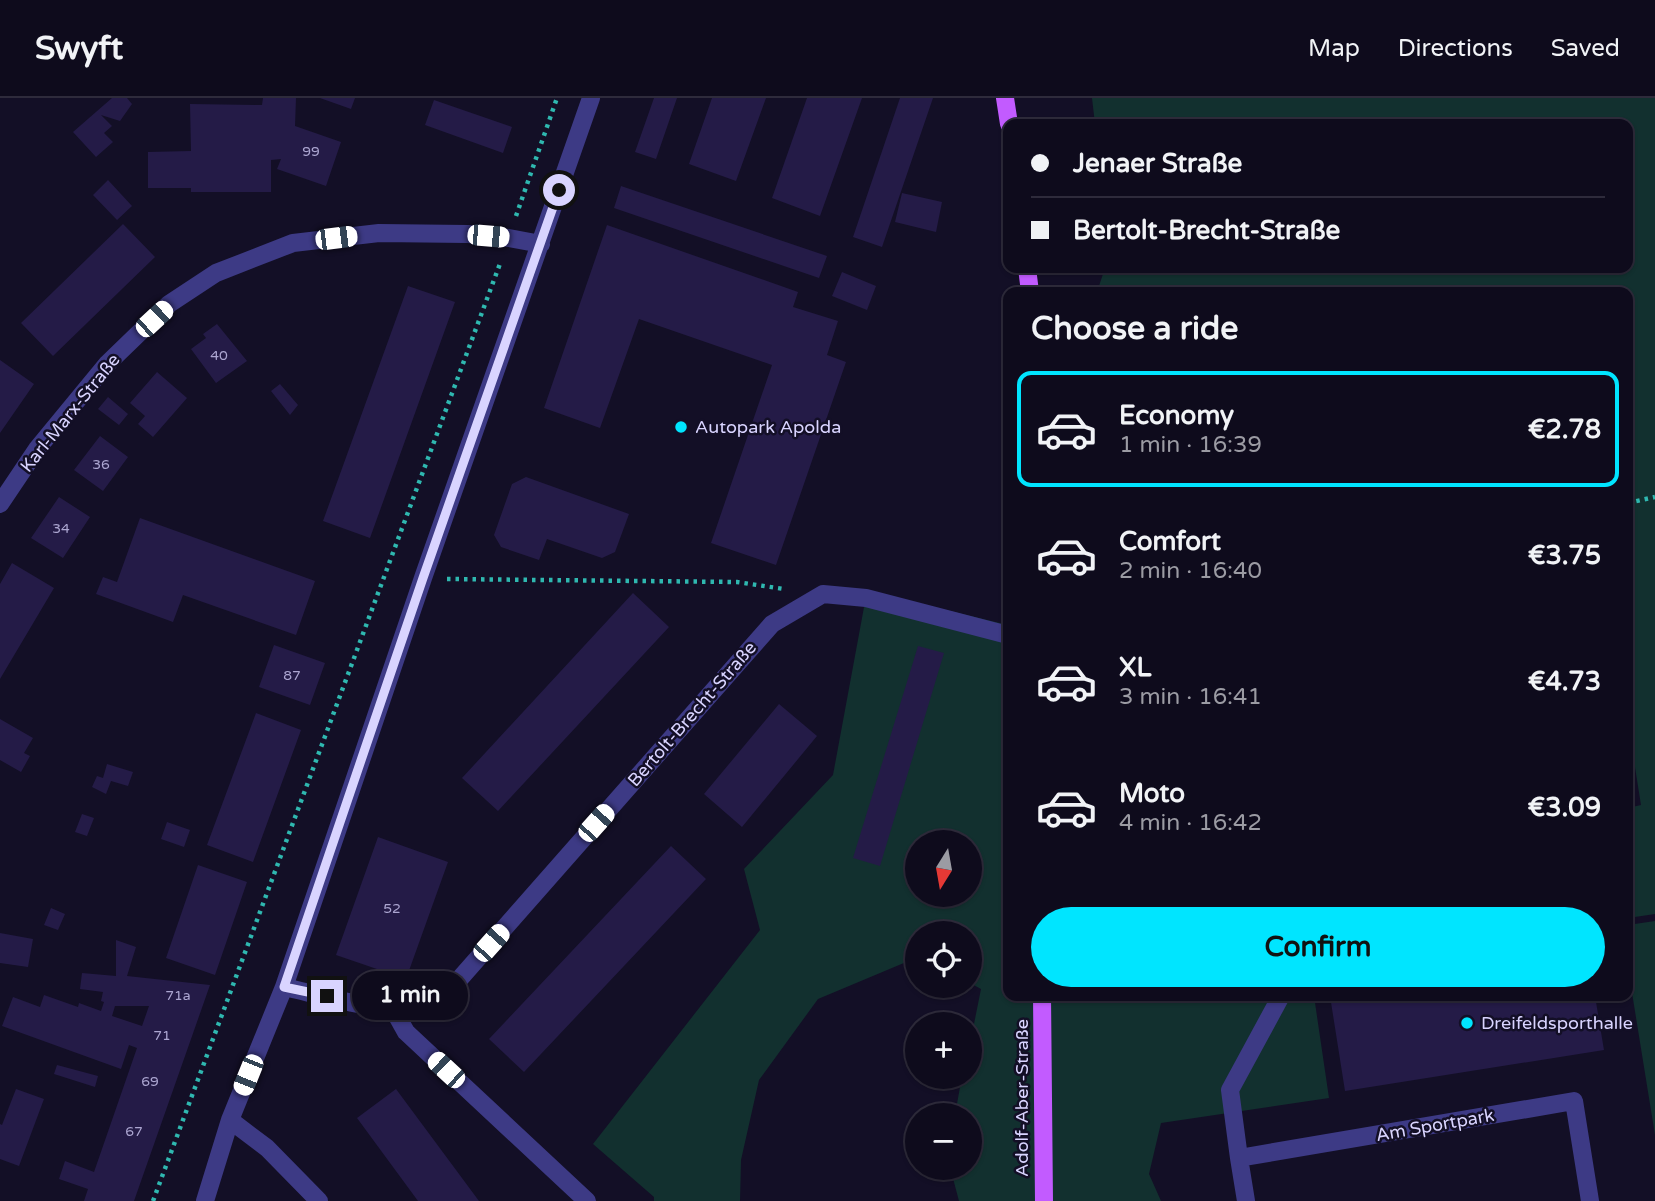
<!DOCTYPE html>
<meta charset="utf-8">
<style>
body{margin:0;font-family:"Varela Round",sans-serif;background:#171425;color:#f1f3f6;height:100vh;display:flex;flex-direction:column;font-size:26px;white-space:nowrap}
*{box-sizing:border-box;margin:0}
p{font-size:23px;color:#9b9ba3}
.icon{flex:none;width:38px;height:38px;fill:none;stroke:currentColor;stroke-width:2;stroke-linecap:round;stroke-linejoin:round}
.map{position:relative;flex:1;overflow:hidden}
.details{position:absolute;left:1003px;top:189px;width:630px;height:714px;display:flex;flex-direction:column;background:#0e0b1c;border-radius:14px;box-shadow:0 2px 5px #0004,0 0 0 2px #2e2b3b}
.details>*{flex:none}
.banner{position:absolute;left:1003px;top:21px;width:630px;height:154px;border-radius:14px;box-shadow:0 2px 5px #0004,0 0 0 2px #2e2b3b;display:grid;align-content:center;height:154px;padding:0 28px;background:#0e0b1c}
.needle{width:46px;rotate:191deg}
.fabs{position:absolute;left:905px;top:732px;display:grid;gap:14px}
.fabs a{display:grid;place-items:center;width:77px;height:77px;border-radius:50%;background:#0e0b1c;box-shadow:0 2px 5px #0004,0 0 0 2px #2e2b3b;font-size:35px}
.end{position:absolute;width:32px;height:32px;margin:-16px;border:9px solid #d9d4ff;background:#111;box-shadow:0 0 0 4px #111}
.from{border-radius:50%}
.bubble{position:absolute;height:49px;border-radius:24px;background:#0e0b1c;box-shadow:0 2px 5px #0004,0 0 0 2px #2e2b3b;font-size:23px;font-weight:700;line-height:49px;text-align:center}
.car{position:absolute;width:21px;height:42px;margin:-21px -10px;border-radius:9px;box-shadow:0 0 5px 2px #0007;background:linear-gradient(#fff 24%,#345 0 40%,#fff 0 76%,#345 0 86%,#fff 0)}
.banner b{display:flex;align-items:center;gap:24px;height:66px;font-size:26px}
.banner b+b{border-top:2px solid #2e2b3b}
.banner i{width:18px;height:18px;background:#f1f3f6}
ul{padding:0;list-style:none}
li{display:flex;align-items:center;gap:21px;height:116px;margin:0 14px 10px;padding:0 14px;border:4px solid transparent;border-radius:14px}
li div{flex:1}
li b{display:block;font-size:26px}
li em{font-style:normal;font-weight:700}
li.on{border-color:#00e5ff}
li>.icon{width:63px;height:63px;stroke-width:1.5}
h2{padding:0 28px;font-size:32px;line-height:84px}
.cta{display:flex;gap:14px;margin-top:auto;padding:14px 28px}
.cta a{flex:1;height:80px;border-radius:42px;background:#00e5ff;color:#111;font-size:28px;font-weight:700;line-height:80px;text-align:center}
header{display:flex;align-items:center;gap:42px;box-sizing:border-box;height:98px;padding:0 35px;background:#0e0b1c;border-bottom:2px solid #2e2b3b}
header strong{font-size:33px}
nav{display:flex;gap:38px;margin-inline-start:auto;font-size:24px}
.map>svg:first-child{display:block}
.green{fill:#12302f;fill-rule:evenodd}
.building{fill:#241b47;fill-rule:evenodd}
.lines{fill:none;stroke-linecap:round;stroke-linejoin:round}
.path{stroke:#2fb8b0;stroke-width:4.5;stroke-dasharray:3.5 5;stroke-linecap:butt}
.minor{stroke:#3d3a85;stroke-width:18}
.major{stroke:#c25bff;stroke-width:18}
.route{stroke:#d9d4ff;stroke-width:9}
.poi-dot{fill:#00e5ff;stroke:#130f26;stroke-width:2.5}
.labels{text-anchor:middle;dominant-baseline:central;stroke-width:5;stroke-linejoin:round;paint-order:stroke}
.number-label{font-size:14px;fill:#aca6d1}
.street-label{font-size:18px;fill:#d9d4ff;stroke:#130f26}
.poi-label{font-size:18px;fill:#d9d4ff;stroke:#130f26;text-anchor:start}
</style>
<header>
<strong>Swyft</strong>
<nav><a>Map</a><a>Directions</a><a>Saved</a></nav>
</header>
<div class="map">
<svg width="1655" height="1103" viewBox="0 0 1655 1103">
<rect width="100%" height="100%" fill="#130f26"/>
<path class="green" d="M1092 0H1655V816L1628 820V710L1641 707 1628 625V194H1097L1105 170H1628V26H1095Z
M867 493 1008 527V898H1314L1329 1000 1161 1025 1149 1076 1161 1103H959L950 1069H970V1017H955L962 978H970V946L981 891 970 885V835H917V865L911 862 818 901 759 982 741 1062 740 1103H654V1099L593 1046 760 832 744 771 833 677ZM917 744H970V796H917Z
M1655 823V1037L1628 870V827Z"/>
<path class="building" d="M112 0H127L132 6 120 23 101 17 112 28 104 35 113 44 96 59 73 34Z
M263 0H296L295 28 341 44 326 88 277 71 281 61 271 62V94H191V90H148V54L191 53 190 6 262 7Z
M320 0H355L351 11Z
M654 0H677L656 61 635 54Z
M712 0H766L736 83 689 66Z
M807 0H862L820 118 772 100Z
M900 0H933L882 149 853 139Z
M434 2 512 29 503 55 425 27Z
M108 82 132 108 117 122 93 97Z
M621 88 827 158 819 180 614 110Z
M902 95 942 104 936 134 895 124Z
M123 126 155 159 53 258 21 225Z
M607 127 798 194 793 209 838 223 827 257 846 264 776 467 711 445 772 267 639 221 600 330 544 310Z
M842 174 876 188 867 212 832 198Z
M408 188 455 204 370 440 323 423Z
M217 226 247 263 216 285 191 251 206 240 203 236Z
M0 262 34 286 0 335Z
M157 274 187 300 153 339 138 326 145 318 130 305Z
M280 286 298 307 290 317 271 293Z
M108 299 128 316 119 327 98 311Z
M100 338 128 359 103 393 74 372Z
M526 379 629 416 615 454 602 460 547 441 539 462 501 449 494 437 512 386Z
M59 399 90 419 63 460 31 440Z
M140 420 315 483 296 537 183 497 173 524 96 496 103 479 117 484Z
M12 465 54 490 0 581V486Z
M633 495 669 529 498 713 462 680Z
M274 547 325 565 310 607 259 589Z
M918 548 944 555 880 768 853 760Z
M779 606 817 638 742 729 704 696Z
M256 615 301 632 253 764 207 747Z
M0 621 33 640 24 655 30 658 21 674 0 662Z
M107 666 133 674 128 688 111 683 106 696 92 689 97 678 103 680Z
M82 716 94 720 87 738 75 734Z
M167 724 190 732 184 749 161 741Z
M378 739 448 764 406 881 336 857Z
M671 748 706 781 524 974 489 941Z
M198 767 247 784 215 877 166 860Z
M51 810 65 816 58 832 44 827Z
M0 835 33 841 28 869 0 865Z
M116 842 136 849 127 878 210 887 134 1103H84L88 1091 59 1081 65 1063 94 1074 137 950 129 947 121 971 2 928 13 899 40 909 44 897 78 909 79 905 101 913 104 904 101 903 103 894 80 891 82 875 116 878ZM115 908H149L142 928 112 918Z
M1330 898H1595L1604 952 1345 993Z
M57 967 98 978 95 989 54 976Z
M16 991 44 1001 19 1068 0 1061V1026L2 1027Z
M396 991 479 1103H418L357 1020Z"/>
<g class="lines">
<path class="path" d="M516 118 557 0
M1628 405 1655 399
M447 481 737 484 784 491
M153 1103 501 163"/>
<path class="minor" d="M0 406 37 351 107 266 169 206 216 175 293 145 379 135 468 136 509 140 541 146
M284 889C318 896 385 918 418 906 431 901 444 891 456 885L772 526 823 496 866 500 1008 537
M392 909 406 934 587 1103
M230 1022 267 1050 319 1103
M1239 1060 1230 992 1281 898
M205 1103 230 1022 284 889 423 480 591 0
M1246 1103 1239 1060 1574 1003 1590 1103"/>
<path class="major" d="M1005 0 1009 26
M1027 170 1030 194
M1042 898 1044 1103"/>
</g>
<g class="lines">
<path class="route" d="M327 898 284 889 423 480 559 92"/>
</g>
<g class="poi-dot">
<circle cx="681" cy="329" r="7"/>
<circle cx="1467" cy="925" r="7"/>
</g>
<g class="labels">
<g class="number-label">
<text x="311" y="53">99</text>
<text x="219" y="257">40</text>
<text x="101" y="366">36</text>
<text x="61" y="430">34</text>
<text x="292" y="577">87</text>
<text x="392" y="810">52</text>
<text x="178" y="897">71a</text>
<text x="162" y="937">71</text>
<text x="150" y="983">69</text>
<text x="134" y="1033">67</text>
</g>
<g class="street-label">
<text transform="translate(70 315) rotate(-51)">Karl-Marx-Straße</text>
<text transform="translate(692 616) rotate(-49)">Bertolt-Brecht-Straße</text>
<text transform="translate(1022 1000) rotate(-90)">Adolf-Aber-Straße</text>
<text transform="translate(1435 1027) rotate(-10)">Am Sportpark</text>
</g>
<g class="poi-label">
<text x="695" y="329">Autopark Apolda</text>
<text x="1481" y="925">Dreifeldsporthalle</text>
</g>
</g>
</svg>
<div class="fabs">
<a><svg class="needle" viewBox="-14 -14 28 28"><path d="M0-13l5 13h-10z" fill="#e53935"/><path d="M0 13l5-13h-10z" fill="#9b9ba3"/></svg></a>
<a><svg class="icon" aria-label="locate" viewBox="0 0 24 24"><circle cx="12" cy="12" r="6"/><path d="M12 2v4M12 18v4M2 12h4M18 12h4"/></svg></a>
<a>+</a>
<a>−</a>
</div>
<i class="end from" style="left:559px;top:92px"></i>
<i class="end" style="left:327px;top:898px"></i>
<div class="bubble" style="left:352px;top:873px;width:116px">1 min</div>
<i class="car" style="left:488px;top:138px;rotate:95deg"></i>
<i class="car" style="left:336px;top:140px;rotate:83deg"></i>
<i class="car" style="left:154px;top:221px;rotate:47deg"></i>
<i class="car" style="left:596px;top:725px;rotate:42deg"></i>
<i class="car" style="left:491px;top:845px;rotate:42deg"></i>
<i class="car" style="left:446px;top:972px;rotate:313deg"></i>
<i class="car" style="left:248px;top:977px;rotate:202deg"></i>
<div class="banner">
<b><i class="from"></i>Jenaer Straße</b>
<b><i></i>Bertolt-Brecht-Straße</b>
</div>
<section class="details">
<h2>Choose a ride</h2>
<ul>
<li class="on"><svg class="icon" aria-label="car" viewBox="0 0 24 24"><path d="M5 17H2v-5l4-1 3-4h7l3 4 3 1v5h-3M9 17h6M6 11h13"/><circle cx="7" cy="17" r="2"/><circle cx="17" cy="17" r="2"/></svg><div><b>Economy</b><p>1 min · 16:39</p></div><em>€2.78</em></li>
<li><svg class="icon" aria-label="car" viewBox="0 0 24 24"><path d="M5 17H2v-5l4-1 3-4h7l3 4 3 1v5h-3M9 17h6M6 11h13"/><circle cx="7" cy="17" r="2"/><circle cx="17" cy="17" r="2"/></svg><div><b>Comfort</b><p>2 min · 16:40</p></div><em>€3.75</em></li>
<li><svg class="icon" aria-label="car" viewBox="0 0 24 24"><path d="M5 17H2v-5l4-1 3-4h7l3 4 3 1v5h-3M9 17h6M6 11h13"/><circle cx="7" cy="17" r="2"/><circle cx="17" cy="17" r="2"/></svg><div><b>XL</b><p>3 min · 16:41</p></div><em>€4.73</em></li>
<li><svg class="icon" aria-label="car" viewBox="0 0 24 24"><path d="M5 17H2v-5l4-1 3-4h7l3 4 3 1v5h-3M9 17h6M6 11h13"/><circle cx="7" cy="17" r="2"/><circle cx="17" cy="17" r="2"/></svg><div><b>Moto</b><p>4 min · 16:42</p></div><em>€3.09</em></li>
</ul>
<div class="cta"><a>Confirm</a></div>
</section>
</div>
